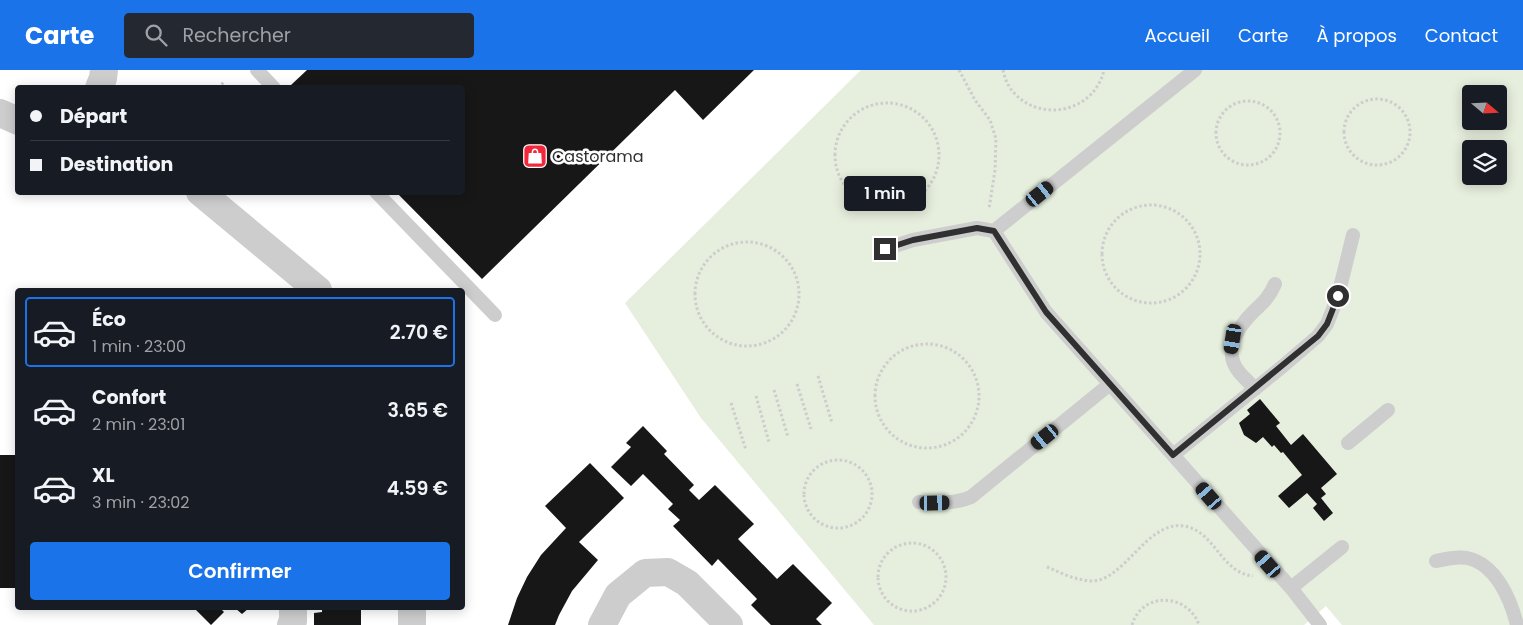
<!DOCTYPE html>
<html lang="fr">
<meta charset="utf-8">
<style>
body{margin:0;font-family:Poppins,sans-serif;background:#242831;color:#f1f3f6;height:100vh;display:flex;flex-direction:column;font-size:19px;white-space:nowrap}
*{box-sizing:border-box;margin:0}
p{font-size:16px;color:#9ea1a6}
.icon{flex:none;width:28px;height:28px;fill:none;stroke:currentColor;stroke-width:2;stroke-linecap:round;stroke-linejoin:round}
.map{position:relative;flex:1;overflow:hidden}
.side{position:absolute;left:15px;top:218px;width:450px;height:322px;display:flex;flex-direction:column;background:#171b24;border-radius:5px;box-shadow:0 2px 12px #0003}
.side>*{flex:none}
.top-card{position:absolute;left:15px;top:15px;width:450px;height:110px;border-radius:5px;box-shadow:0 2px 12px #0003;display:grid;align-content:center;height:110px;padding:0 15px;background:#171b24}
.needle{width:32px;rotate:109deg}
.fabs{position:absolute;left:1462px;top:15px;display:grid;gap:10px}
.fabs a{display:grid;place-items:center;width:45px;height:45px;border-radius:5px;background:#171b24;box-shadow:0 2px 12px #0003;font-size:25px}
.end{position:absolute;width:22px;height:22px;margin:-11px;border:6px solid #303030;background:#fff;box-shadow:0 0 0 2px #fff}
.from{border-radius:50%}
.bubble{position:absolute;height:35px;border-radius:5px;background:#171b24;box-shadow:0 2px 12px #0003;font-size:16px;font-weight:600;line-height:35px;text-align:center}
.car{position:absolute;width:15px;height:30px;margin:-15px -8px;border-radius:6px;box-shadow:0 0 4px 1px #0007;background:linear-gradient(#222 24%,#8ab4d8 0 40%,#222 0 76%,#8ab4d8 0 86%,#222 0)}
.top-card b{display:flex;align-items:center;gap:18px;height:48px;font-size:19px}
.top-card b+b{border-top:1px solid #363941}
.top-card i{width:12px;height:12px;background:#f1f3f6}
ul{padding:9px 0 0;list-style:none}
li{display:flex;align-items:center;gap:15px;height:70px;margin:0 10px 8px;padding:0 5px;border:2px solid transparent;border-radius:5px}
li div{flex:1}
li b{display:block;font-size:19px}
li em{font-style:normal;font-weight:600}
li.selected{border-color:#1a73e8}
li>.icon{width:45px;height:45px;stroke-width:1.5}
.primary-button{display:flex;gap:10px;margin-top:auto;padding:10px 15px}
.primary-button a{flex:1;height:58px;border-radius:5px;background:#1a73e8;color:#fff;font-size:20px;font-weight:600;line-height:58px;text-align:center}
header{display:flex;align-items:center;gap:30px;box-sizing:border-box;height:70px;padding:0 25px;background:#1a73e8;color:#fff}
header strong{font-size:24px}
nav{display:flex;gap:28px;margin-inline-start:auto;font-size:18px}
.search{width:350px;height:45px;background:#242831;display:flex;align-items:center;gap:12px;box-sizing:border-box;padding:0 18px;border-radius:5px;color:#9ea1a6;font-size:19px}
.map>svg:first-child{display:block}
.green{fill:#e6eedd;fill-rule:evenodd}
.building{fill:#171717}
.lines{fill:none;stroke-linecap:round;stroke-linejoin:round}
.path{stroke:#cdcdcd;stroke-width:3;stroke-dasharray:2.5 2.5;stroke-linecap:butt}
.lane{stroke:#cdcdcd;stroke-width:14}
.street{stroke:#cdcdcd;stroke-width:28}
.route{stroke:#303030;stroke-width:6}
.labels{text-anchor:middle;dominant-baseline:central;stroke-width:5;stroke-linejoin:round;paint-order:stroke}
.poi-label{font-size:16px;fill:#303030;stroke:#fff;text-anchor:start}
</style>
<header>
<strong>Carte</strong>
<div class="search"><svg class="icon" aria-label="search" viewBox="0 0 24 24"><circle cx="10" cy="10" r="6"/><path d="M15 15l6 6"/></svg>Rechercher</div>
<nav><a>Accueil</a><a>Carte</a><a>À propos</a><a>Contact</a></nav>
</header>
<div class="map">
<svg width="1523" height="555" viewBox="0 0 1523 555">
<rect width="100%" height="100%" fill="#fff"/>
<path class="green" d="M861 0H1523V555H1342L1326 536 1304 555H874L701 348 625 233ZM1471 24H1499V51H1471ZM1471 79H1499V106H1471Z"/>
<path class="building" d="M307 0H754L703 50 675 20 482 209 396 122H462V18H294L291 15Z
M1260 329 1280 353 1276 356 1291 375 1303 364 1337 404 1321 418 1326 424 1321 428 1333 443 1324 451 1313 438 1317 434 1307 423 1289 438 1278 426 1302 405 1283 382 1281 383 1274 375 1272 377 1263 367 1256 373 1244 365 1239 353 1250 344 1247 340Z
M643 356 667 381 664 384 694 415 689 420 699 430 715 415 754 454 738 469 777 509 793 494 832 533 816 549 822 555H771L751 535 757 529 718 489 712 496 673 456 680 450 668 439 673 434 643 404 631 416 611 397 631 377 626 373Z
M0 385H18V518H0Z
M590 393 624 428 579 472 598 490 572 521 559 545 555 555H508L517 528 527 507 541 485 566 458 545 436Z
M194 538H220L224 542 211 555Z
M235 538H249L242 544Z
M322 538H361V555H314V543L322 542Z"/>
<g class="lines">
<path class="path" d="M959 0 975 30 990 50 996 69 995 100 989 139
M1003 0C1005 9 1008 17 1015 24 1043 53 1095 41 1104 0
M218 18 225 11
M1344 62a33 33 0 1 1 66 0a33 33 0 1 1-66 0Z
M1216 63a32 32 0 1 1 64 0a32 32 0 1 1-64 0Z
M835 85a52 52 0 1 1 104 0a52 52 0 1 1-104 0Z
M1102 184a49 49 0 1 1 98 0a49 49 0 1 1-98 0Z
M695 224a52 52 0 1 1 104 0a52 52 0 1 1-104 0Z
M875 326a52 52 0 1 1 104 0a52 52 0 1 1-104 0Z
M818 306 832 353
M797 314 811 359
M774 320 788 367
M756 326 769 372
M731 333 746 380
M804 424a34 34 0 1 1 68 0a34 34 0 1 1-68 0Z
M878 507a34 34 0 1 1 68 0a34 34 0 1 1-68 0Z
M1047 497C1061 503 1075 510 1091 511 1124 512 1147 450 1184 456 1215 461 1221 503 1253 506
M1132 555C1142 521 1188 523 1199 555"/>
<path class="lane" d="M257 0 274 18
M1195 0 994 161 1046 242 1291 518 1320 555
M376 122 495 245
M885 179 913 170 977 158 994 161
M1255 319C1250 313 1244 308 1239 302 1222 281 1238 257 1254 241 1263 233 1270 226 1275 214
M1348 373 1388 340
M1173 385 1283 296 1318 266 1327 254 1338 226 1353 165
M919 432C937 433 954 434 971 427L1110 314
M1436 491C1445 489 1457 486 1467 488 1496 494 1511 530 1517 555
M1291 518 1342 477"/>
<path class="street" d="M99 18 103 8 104 0
M0 43 18 51
M200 122 318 220
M412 538V555
M291 555 293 551V538
M602 555 618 525 645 503 668 502 687 513 729 555"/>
</g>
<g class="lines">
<path class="route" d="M885 179 913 170 977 158 994 161 1046 242 1173 385 1318 266 1327 254 1338 226"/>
</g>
<defs>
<g id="shop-square" transform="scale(1.25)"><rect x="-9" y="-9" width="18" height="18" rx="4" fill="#f1273b" stroke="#fff"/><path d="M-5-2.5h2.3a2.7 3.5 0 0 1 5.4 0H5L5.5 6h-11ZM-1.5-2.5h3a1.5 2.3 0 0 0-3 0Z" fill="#fff"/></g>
</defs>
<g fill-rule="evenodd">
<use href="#shop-square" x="535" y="86"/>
</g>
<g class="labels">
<g class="poi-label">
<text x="552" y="86">Castorama</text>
</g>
</g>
</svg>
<div class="fabs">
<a><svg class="needle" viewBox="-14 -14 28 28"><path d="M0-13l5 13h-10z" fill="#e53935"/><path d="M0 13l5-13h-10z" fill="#9ea1a6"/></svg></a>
<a><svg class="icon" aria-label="layers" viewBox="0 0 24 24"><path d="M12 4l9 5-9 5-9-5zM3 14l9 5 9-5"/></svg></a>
</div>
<i class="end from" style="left:1338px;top:226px"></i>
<i class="end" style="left:885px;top:179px"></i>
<div class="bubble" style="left:844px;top:106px;width:82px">1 min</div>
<i class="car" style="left:1040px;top:124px;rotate:51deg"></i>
<i class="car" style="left:1233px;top:269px;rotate:189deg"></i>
<i class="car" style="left:1045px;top:367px;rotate:231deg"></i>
<i class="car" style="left:1209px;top:426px;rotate:319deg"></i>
<i class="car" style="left:935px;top:433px;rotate:89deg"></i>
<i class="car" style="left:1268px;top:494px;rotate:319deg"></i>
<div class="top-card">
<b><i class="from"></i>Départ</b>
<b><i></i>Destination</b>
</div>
<section class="side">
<ul>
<li class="selected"><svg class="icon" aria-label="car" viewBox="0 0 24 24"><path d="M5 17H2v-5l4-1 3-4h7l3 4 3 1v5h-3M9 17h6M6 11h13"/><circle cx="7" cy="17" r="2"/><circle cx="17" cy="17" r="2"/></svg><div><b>Éco</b><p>1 min · 23:00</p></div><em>2.70 €</em></li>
<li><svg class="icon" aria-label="car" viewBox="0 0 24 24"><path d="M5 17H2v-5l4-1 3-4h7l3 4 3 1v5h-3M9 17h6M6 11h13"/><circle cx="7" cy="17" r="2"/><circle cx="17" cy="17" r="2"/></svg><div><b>Confort</b><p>2 min · 23:01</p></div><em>3.65 €</em></li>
<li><svg class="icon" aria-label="car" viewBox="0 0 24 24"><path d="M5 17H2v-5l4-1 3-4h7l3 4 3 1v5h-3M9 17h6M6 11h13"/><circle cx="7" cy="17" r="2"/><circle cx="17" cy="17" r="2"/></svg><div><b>XL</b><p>3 min · 23:02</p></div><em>4.59 €</em></li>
</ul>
<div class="primary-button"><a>Confirmer</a></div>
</section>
</div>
